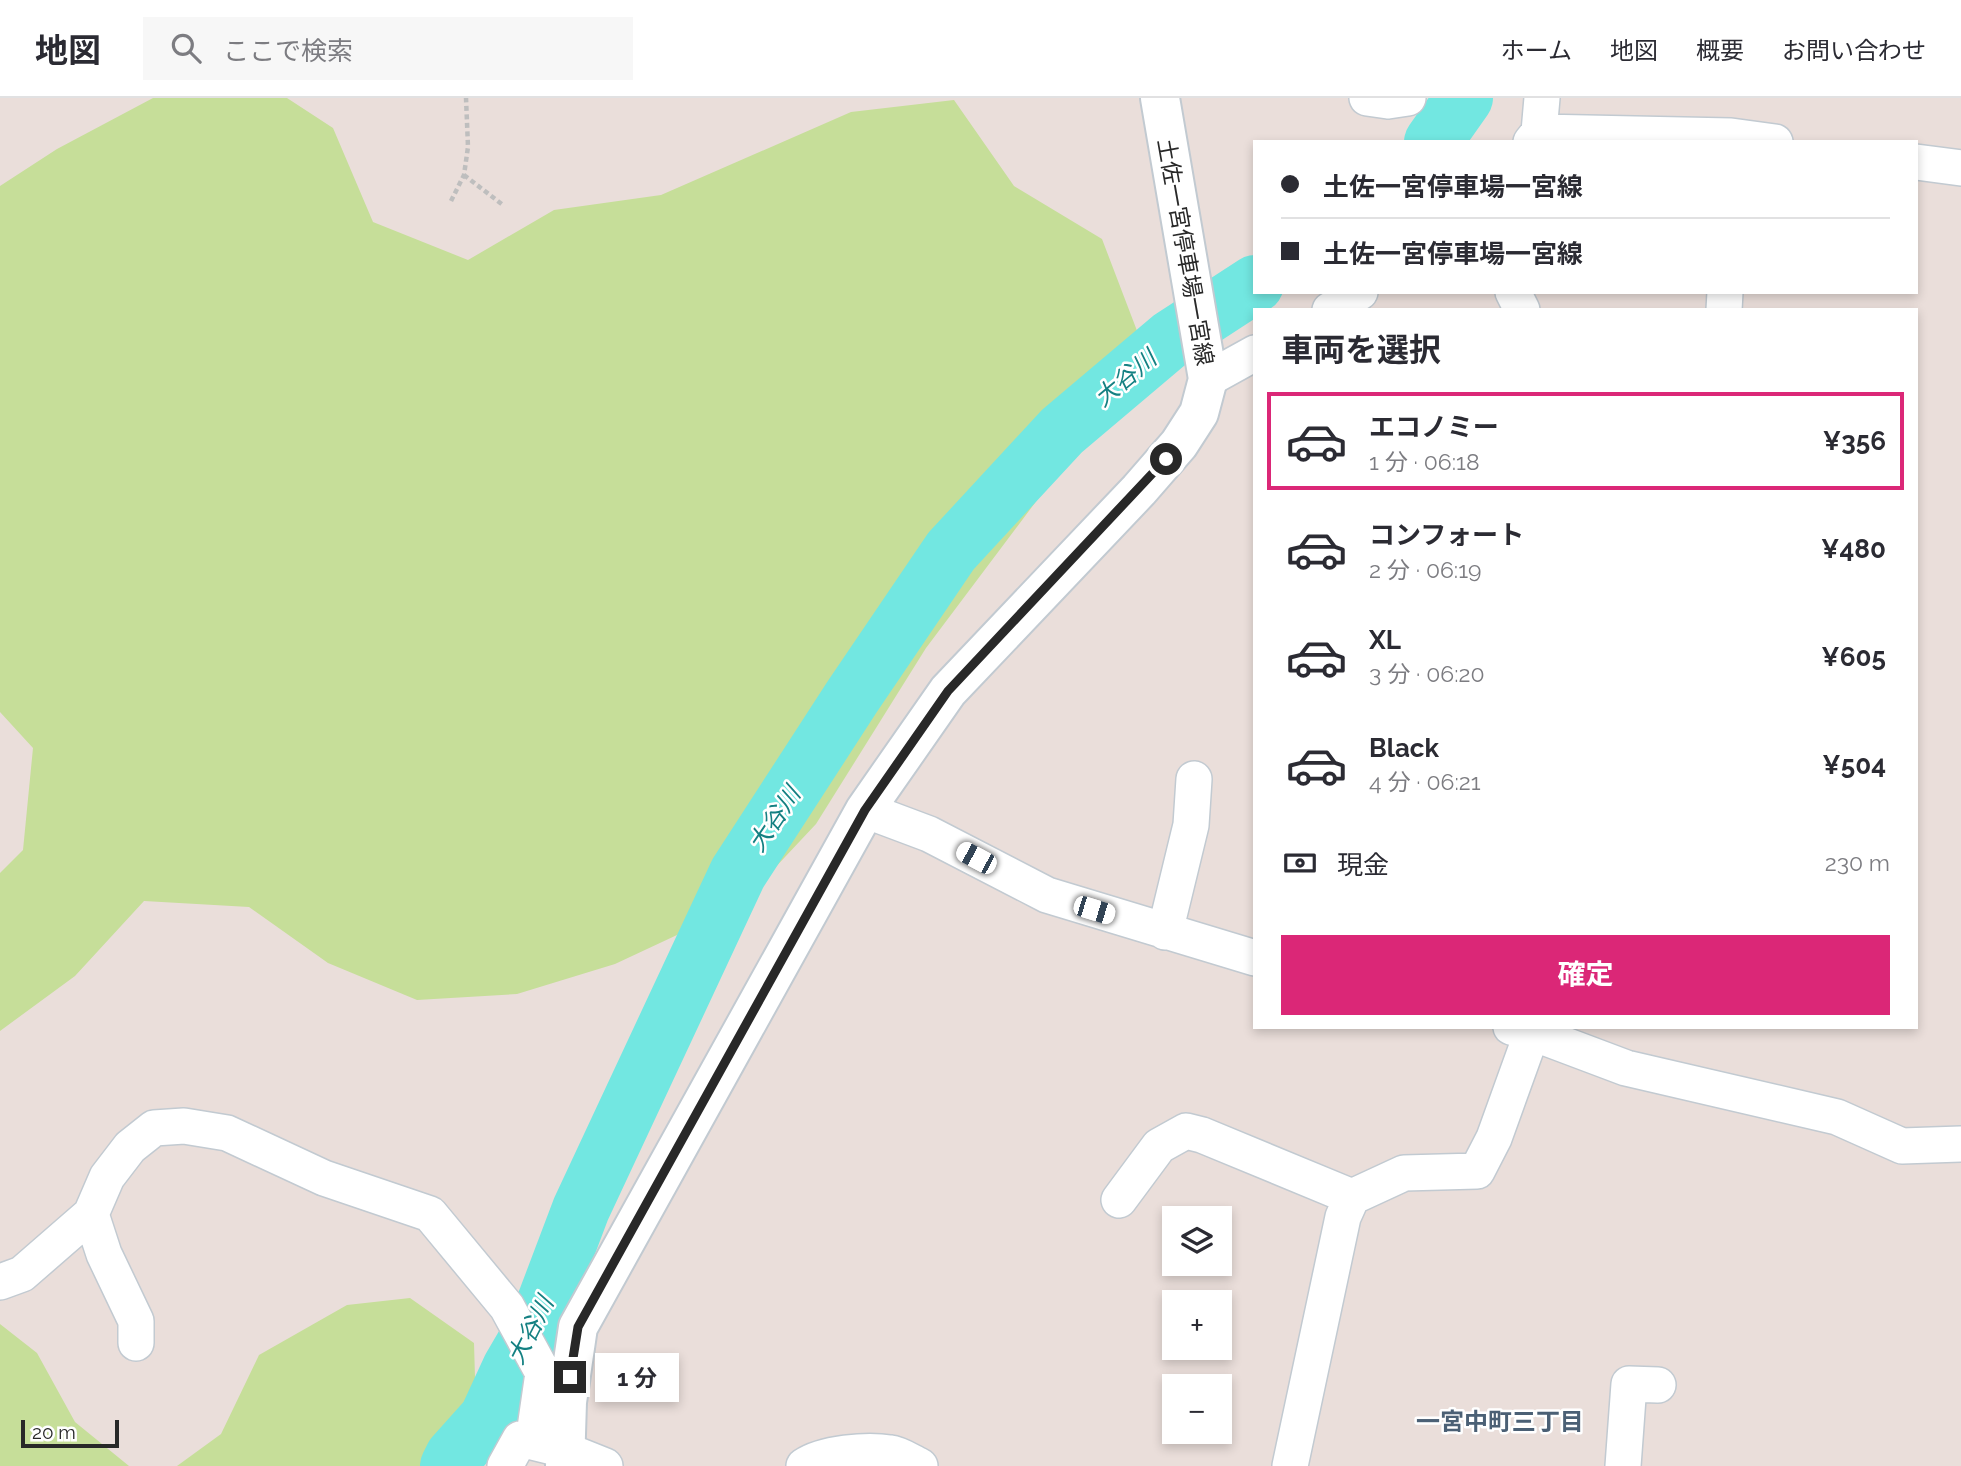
<!DOCTYPE html>
<html lang="ja">
<meta charset="utf-8">
<style>
body{margin:0;font-family:Raleway,"Noto Sans JP",sans-serif;background:#f7f7f7;color:#2b2b33;height:100vh;display:flex;flex-direction:column;font-size:26px;white-space:nowrap}
*{box-sizing:border-box;margin:0}
p{font-size:23px;color:#7c7c81}
.icon{flex:none;width:38px;height:38px;fill:none;stroke:currentColor;stroke-width:2;stroke-linecap:round;stroke-linejoin:round}
.map{position:relative;flex:1;overflow:hidden}
.details{position:absolute;left:1253px;top:210px;width:665px;height:721px;display:flex;flex-direction:column;background:#fff;border-radius:0px;box-shadow:0 4px 10px #0003}
.details>*{flex:none}
.banner{position:absolute;left:1253px;top:42px;width:665px;height:154px;border-radius:0px;box-shadow:0 4px 10px #0003;display:grid;align-content:center;height:154px;padding:0 28px;background:#fff}
.buttons{position:absolute;left:1162px;top:1108px;display:grid;gap:14px}
.buttons a{display:grid;place-items:center;width:70px;height:70px;border-radius:0px;background:#fff;box-shadow:0 4px 10px #0003;font-size:35px}
.scale{position:absolute;left:21px;bottom:18px;width:98px;box-sizing:border-box;padding-left:7px;border:4px solid #282828;border-top:0;font-size:19px;line-height:24px;white-space:nowrap;color:#282828;-webkit-text-stroke:5px #fff;paint-order:stroke}
.end{position:absolute;width:32px;height:32px;margin:-16px;border:9px solid #282828;background:#fff;box-shadow:0 0 0 4px #fff}
.from{border-radius:50%}
.bubble{position:absolute;height:49px;border-radius:0px;background:#fff;box-shadow:0 4px 10px #0003;font-size:23px;font-weight:700;line-height:49px;text-align:center}
.car{position:absolute;width:21px;height:42px;margin:-21px -10px;border-radius:9px;box-shadow:0 0 5px 2px #0007;background:linear-gradient(#fff 24%,#345 0 40%,#fff 0 76%,#345 0 86%,#fff 0)}
.banner b{display:flex;align-items:center;gap:24px;height:66px;font-size:26px}
.banner b+b{border-top:2px solid #e1e1e2}
.banner i{width:18px;height:18px;background:#2b2b33}
ul{padding:0;list-style:none}
li{display:flex;align-items:center;gap:21px;height:98px;margin:0 14px 10px;padding:0 14px;border:4px solid transparent;border-radius:0px}
li div{flex:1}
li b{display:block;font-size:26px}
li em{font-style:normal;font-weight:700}
li.active{border-color:#db2777}
li>.icon{width:63px;height:63px;stroke-width:1.5}
h2{padding:0 28px;font-size:32px;line-height:84px}
.pay{display:flex;align-items:center;gap:18px;height:77px;padding:0 28px;font-size:26px}
.pay p{margin-inline-start:auto}
.action{display:flex;gap:14px;margin-top:auto;padding:14px 28px}
.action a{flex:1;height:80px;border-radius:0px;background:#db2777;color:#fff;font-size:28px;font-weight:700;line-height:80px;text-align:center}
header{display:flex;align-items:center;gap:42px;box-sizing:border-box;height:98px;padding:0 35px;background:#fff;border-bottom:2px solid #e1e1e2}
header strong{font-size:33px}
nav{display:flex;gap:38px;margin-inline-start:auto;font-size:24px}
.search{width:490px;height:63px;background:#f7f7f7;display:flex;align-items:center;gap:18px;box-sizing:border-box;padding:0 24px;border-radius:0px;color:#7c7c81;font-size:26px}
.map>svg:first-child{display:block}
.green{fill:#c6de99}
.lines{fill:none;stroke-linecap:round;stroke-linejoin:round}
.river{stroke:#72e7e1;stroke-width:58}
.street-casing{stroke:#c2cad1;stroke-width:38}
.secondary-casing{stroke:#c2cad1;stroke-width:42}
.path{stroke:#bebebe;stroke-width:4.5;stroke-dasharray:5 3.5;stroke-linecap:butt}
.street{stroke:#fff;stroke-width:35}
.secondary{stroke:#fff;stroke-width:38}
.route{stroke:#282828;stroke-width:9}
.labels{text-anchor:middle;dominant-baseline:central;stroke-width:5;stroke-linejoin:round;paint-order:stroke}
.street-label{font-size:23px;fill:#282828;stroke:#fff}
.water-label{font-size:24px;font-style:italic;fill:#148082;stroke:#fff}
.neighbourhood-label{font-size:24px;font-weight:bold;fill:#4b6075;stroke:#fff}
</style>
<header>
<strong>地図</strong>
<div class="search"><svg class="icon" aria-label="search" viewBox="0 0 24 24"><circle cx="10" cy="10" r="6"/><path d="M15 15l6 6"/></svg>ここで検索</div>
<nav><a>ホーム</a><a>地図</a><a>概要</a><a>お問い合わせ</a></nav>
</header>
<div class="map">
<svg width="1961" height="1368" viewBox="0 0 1961 1368">
<rect width="100%" height="100%" fill="#eadeda"/>
<path class="green" d="M153 0H287L333 30 373 124 468 162 554 112 661 97 851 14 954 2 1014 88 1102 141 1139 238 1092 329 926 550 816 726 739 808 615 866 517 896 417 902 328 865 249 809 144 803 75 878 0 933V775L23 752 33 650 0 614V88L57 51Z
M410 1200 474 1245 477 1348 468 1368H177L221 1336 259 1257 347 1207Z
M0 1226 37 1255 75 1324 129 1368H0Z"/>
<g class="lines">
<path class="river" d="M1433 44 1464 0
M449 1368 454 1358 488 1320 511 1270 539 1222 581 1111 738 775 852 599 951 453 1062 333 1172 240 1255 186"/>
<g class="street-casing">
<path id="street" d="M1367 0 1388 3 1408 0
M1539 34 1731 38 1775 44
M1531 44 1539 34 1542 0
M1916 64 1961 70
M1513 194 1522 212
M1330 212 1360 194
M1724 212 1725 194
M1208 281 1255 255
M865 712 929 736 1047 797 1255 860
M1165 834 1191 727 1194 681
M1511 929 1533 935 1626 970 1837 1019 1902 1048 1961 1046
M1119 1102 1159 1048 1186 1033 1202 1037 1352 1099
M0 1184 22 1176 91 1116
M136 1245V1223L104 1156 91 1116 107 1079 130 1049 154 1030 184 1028 227 1035 324 1080 430 1116 507 1209 543 1275 533 1344
M505 1368 520 1341 565 1352 605 1368
M804 1368C823 1355 867 1351 890 1355 900 1356 911 1364 920 1368
M1290 1368 1343 1119 1352 1099 1404 1075 1477 1073 1494 1040 1534 929
M1623 1368 1629 1286 1658 1287"/>
</g>
<g class="secondary-casing">
<path id="secondary" d="M565 1368 567 1304 578 1229 865 712 948 593 1139 392 1179 346 1199 315 1208 281 1160 0"/>
</g>
<path class="path" d="M464 77 503 107
M451 103 464 77 468 49 466 0"/>
<use href="#street" class="street"/>
<use href="#secondary" class="secondary"/>
</g>
<g class="lines">
<path class="route" d="M570 1279 578 1229 865 712 948 593 1166 361"/>
</g>
<g class="labels">
<g class="street-label">
<text transform="translate(1186 154) rotate(80)">土佐一宮停車場一宮線</text>
</g>
<g class="water-label">
<text transform="translate(1125 280) rotate(-40)">大谷川</text>
<text transform="translate(774 721) rotate(-56)">大谷川</text>
<text transform="translate(530 1232) rotate(-63)">大谷川</text>
</g>
<g class="neighbourhood-label">
<text x="1500" y="1323">一宮中町三丁目</text>
</g>
</g>
</svg>
<div class="buttons">
<a><svg class="icon" aria-label="layers" viewBox="0 0 24 24"><path d="M12 4l9 5-9 5-9-5zM3 14l9 5 9-5"/></svg></a>
<a>+</a>
<a>−</a>
</div>
<div class="scale">20 m</div>
<i class="end from" style="left:1166px;top:361px"></i>
<i class="end" style="left:570px;top:1279px"></i>
<div class="bubble" style="left:595px;top:1255px;width:84px">1 分</div>
<i class="car" style="left:976px;top:760px;rotate:298deg"></i>
<i class="car" style="left:1094px;top:812px;rotate:107deg"></i>
<div class="banner">
<b><i class="from"></i>土佐一宮停車場一宮線</b>
<b><i></i>土佐一宮停車場一宮線</b>
</div>
<section class="details">
<h2>車両を選択</h2>
<ul>
<li class="active"><svg class="icon" aria-label="car" viewBox="0 0 24 24"><path d="M5 17H2v-5l4-1 3-4h7l3 4 3 1v5h-3M9 17h6M6 11h13"/><circle cx="7" cy="17" r="2"/><circle cx="17" cy="17" r="2"/></svg><div><b>エコノミー</b><p>1 分 · 06:18</p></div><em>¥356</em></li>
<li><svg class="icon" aria-label="car" viewBox="0 0 24 24"><path d="M5 17H2v-5l4-1 3-4h7l3 4 3 1v5h-3M9 17h6M6 11h13"/><circle cx="7" cy="17" r="2"/><circle cx="17" cy="17" r="2"/></svg><div><b>コンフォート</b><p>2 分 · 06:19</p></div><em>¥480</em></li>
<li><svg class="icon" aria-label="car" viewBox="0 0 24 24"><path d="M5 17H2v-5l4-1 3-4h7l3 4 3 1v5h-3M9 17h6M6 11h13"/><circle cx="7" cy="17" r="2"/><circle cx="17" cy="17" r="2"/></svg><div><b>XL</b><p>3 分 · 06:20</p></div><em>¥605</em></li>
<li><svg class="icon" aria-label="car" viewBox="0 0 24 24"><path d="M5 17H2v-5l4-1 3-4h7l3 4 3 1v5h-3M9 17h6M6 11h13"/><circle cx="7" cy="17" r="2"/><circle cx="17" cy="17" r="2"/></svg><div><b>Black</b><p>4 分 · 06:21</p></div><em>¥504</em></li>
</ul>
<div class="pay"><svg class="icon" aria-label="cash" viewBox="0 0 24 24"><path d="M3 7h18v10H3z"/><circle cx="12" cy="12" r="2"/></svg>現金<p>230 m</p></div>
<div class="action"><a>確定</a></div>
</section>
</div>
